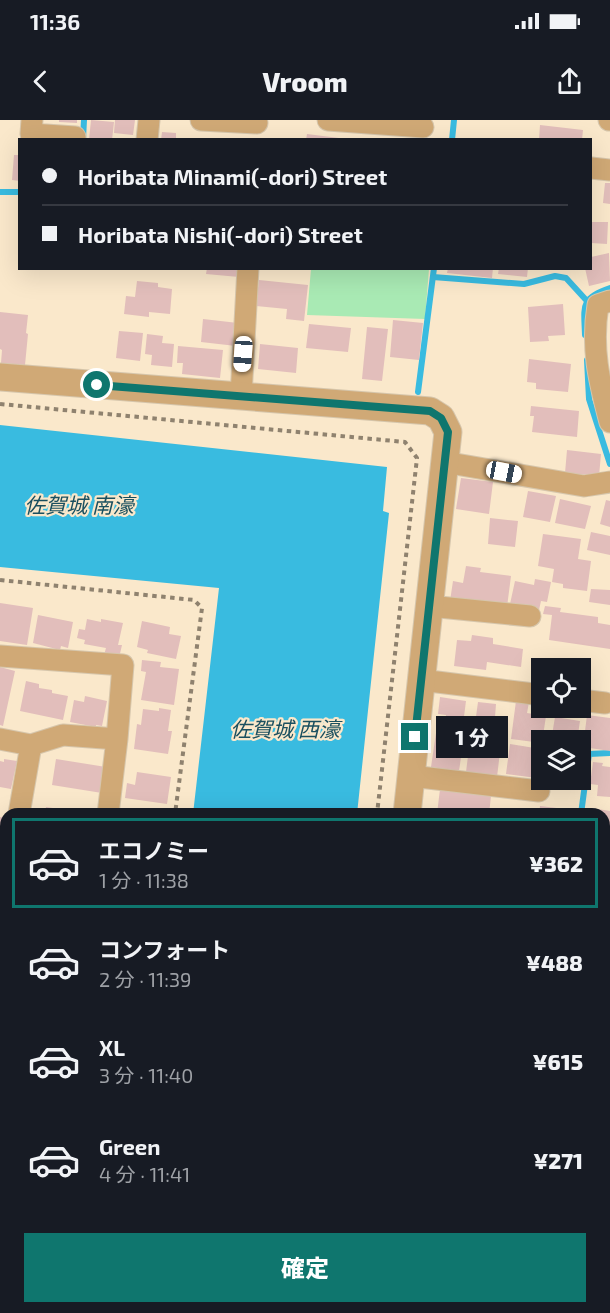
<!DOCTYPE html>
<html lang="ja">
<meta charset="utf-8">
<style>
body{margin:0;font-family:"Exo 2","Noto Sans JP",sans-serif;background:#242831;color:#f1f3f6;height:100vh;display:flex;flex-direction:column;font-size:22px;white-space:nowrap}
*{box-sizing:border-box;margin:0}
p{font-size:20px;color:#9ea1a6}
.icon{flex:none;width:33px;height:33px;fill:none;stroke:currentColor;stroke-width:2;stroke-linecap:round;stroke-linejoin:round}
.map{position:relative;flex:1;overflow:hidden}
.side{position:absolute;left:0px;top:688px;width:610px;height:506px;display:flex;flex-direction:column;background:#171b24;border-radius:18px 18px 0 0;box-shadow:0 6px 24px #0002}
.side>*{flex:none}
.top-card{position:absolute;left:18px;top:18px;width:574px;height:132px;border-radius:0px;box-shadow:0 6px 24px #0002;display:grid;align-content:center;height:132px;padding:0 24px;background:#171b24}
.controls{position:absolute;left:531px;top:538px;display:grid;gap:12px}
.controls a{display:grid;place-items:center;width:60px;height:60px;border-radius:0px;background:#171b24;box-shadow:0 6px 24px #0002;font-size:30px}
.end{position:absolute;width:27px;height:27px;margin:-14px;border:8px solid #0f766e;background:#fff;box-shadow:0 0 0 3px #fff}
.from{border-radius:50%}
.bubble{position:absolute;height:42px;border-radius:0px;background:#171b24;box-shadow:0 6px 24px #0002;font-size:20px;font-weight:800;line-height:42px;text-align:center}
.car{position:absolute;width:18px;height:36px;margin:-18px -9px;border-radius:8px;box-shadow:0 0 4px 2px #0007;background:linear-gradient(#fff 24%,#345 0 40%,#fff 0 76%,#345 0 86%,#fff 0)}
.top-card b{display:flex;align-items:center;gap:21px;height:57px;font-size:22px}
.top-card b+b{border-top:2px solid #363941}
.top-card i{width:15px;height:15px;background:#f1f3f6}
ul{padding:10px 0 0;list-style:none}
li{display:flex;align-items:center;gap:18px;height:90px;margin:0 12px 9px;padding:0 12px;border:3px solid transparent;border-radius:0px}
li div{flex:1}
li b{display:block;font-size:22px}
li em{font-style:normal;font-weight:800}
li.current{border-color:#0f766e}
li>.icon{width:54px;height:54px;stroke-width:1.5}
.cta{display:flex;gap:12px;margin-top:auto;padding:12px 24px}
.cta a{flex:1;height:69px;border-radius:0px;background:#0f766e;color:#fff;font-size:24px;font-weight:800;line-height:69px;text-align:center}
.status{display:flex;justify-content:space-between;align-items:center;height:42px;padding:0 30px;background:#171b24;direction:ltr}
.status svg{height:16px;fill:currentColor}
header{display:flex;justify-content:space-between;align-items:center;height:78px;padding:0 24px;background:#171b24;font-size:27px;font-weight:800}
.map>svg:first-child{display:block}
.green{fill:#a9eab4}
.water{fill:#39bbe0}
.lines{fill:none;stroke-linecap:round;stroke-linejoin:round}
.stream{stroke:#39bbe0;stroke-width:6}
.building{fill:#e2bebb}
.minor-casing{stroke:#d6c6ac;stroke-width:23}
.tertiary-casing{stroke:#d6c6ac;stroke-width:29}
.path{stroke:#8f826f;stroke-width:4;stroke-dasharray:4.5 4.5;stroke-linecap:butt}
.minor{stroke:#d0a976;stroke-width:21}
.tertiary{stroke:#d0a976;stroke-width:27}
.route{stroke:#0f766e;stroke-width:8}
.labels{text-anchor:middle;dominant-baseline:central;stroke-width:4.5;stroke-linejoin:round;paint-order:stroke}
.water-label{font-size:21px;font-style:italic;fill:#1a4f5f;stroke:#fae8cb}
</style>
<div class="status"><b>11:36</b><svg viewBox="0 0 49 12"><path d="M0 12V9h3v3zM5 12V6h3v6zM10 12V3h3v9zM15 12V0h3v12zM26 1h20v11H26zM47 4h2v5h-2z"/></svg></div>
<header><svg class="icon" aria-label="back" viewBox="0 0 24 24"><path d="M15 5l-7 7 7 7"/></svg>Vroom<svg class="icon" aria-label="share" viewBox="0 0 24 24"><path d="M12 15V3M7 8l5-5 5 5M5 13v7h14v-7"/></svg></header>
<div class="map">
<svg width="610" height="1193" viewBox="0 0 610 1193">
<rect width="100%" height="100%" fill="#fae8cb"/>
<path class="green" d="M311 149H429L425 199 307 195Z
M58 1188H90L89 1193H57Z"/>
<path class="water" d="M0 305 387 347 383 391 389 393 357 694H193L219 468 0 447Z
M90 1188H336L335 1193H89Z"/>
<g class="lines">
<path class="stream" d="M83 19 84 0
M452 20 454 0
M0 72H20
M433 157 524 164 555 156 566 158 587 181
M585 215C584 186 580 178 610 168
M587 240 589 279 610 344
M418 272 434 148
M581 694 589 634 610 633
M1 871 6 872
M48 1193 49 1188
M518 1193 519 1188"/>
</g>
<path class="building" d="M59 0H77V3L59 2Z
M91 0 114 2 112 20H89Z
M115 0H135L133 15 114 13Z
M540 5 583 10 582 20H539Z
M162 12 176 13V20H161Z
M307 14 339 18V20H306Z
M14 35H20V61L12 60Z
M605 63H610V84L603 83Z
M591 102H608L607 124 591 123Z
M609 133 610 161 589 166 585 148H591V137Z
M207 148H240L239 157 206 154Z
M448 148H493L492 158 447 153Z
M499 148H528L527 157 498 154Z
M259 160 308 165 304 201 286 199 287 189 256 186Z
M137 161 158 163V167L172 169 170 194 149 192V197L124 194 126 176 135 177Z
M563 184 565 215 548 216 549 221 530 222 528 187Z
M0 192 28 195 26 213 28 214 25 245 1 243 2 230 0 229Z
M203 199 238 203 236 226 201 222Z
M393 200 423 203 419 240 390 237Z
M309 204 351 208 348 232 306 228Z
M367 207 388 209 382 261 362 259Z
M119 211 143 213 140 241 116 238Z
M147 214 163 216 162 223 174 224 172 247 151 245 152 235 145 234Z
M260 224 298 228 296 253 258 249Z
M178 226 223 230 220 258 182 254 183 243H177Z
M529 239 571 244 568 272 536 269V263L527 262Z
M531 286 579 291 577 317 532 312 534 296H530Z
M567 330 601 334 599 356 565 353Z
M461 358 493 362 489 394 456 389Z
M528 371 556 376 550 402 523 397Z
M560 379 591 386 585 409 555 403Z
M606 380 610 381V407L600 404Z
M490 398 518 401 515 427 488 424Z
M591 412 610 416V435L587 430Z
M543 414 581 419 578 439 591 441 587 471 563 468V464L552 462 554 449 538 446Z
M466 446 481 448 480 452 511 456 507 487 450 481 453 461 463 463Z
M535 459 551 462 547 482 541 481 539 490 510 484 515 461 534 465Z
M591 469 610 470V485L589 482Z
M0 483 33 488 27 525 0 521Z
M545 486 561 488 560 492 598 497V503L610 505V529L549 520 552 495 543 494Z
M38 495 73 502 68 528 61 526 60 530 33 523Z
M87 499 101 502V499L123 503 118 525H122L119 538 104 535 106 528 84 524 85 520 77 518 79 509 85 510Z
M142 501 170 507 169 514 181 516 176 539 147 533 148 530 137 527Z
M472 515 493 518V524L523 529 521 547 487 542 486 550 454 546 457 520 471 521Z
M142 540 161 542 160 547 179 549 174 585 141 580 146 552 141 551Z
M0 547 15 551 3 606 0 605Z
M26 561 39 564V568L52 570V573L68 576 63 600 20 591Z
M85 576 107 581 102 606 96 605V607L70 602 74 580 84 582Z
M440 577 466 581 462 612 444 609 446 595 438 594Z
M516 581 529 582 527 593 546 596 542 623 511 619Z
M478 582 496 584 495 597 507 599 505 615 474 611Z
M159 588 171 590 168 611H172L168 634 134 629 137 604 141 605 143 589 159 591Z
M587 595 610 598V631L583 627Z
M555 597 580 601 577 621H551Z
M436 613 464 617 459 651 431 647Z
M470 620 501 624 497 657 466 652Z
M510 624 541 629 537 658 506 654Z
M4 639 17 641 11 669 0 667V641L4 642Z
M56 639 106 647 102 673 52 665Z
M593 642 603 643 602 646 610 647V677L597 676 598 665 590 664Z
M137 652 171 657 167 684 125 678 127 663 135 665Z
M440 669 491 676 489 694H437Z
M540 686 573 690 572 694H539Z
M46 687 88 693V694H45Z
M592 688 610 691V728H604V694H591Z
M0 697 5 698 1 719H0Z
M604 737 610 738V765H604Z
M604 788 610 789V813L604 812Z
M0 949 6 950V973L0 972Z
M0 1020H6V1034L0 1033Z
M0 1036 6 1043V1050L0 1056Z
M604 1084 610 1085V1107L604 1106Z
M0 1151 6 1152V1170H0Z
M386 1188 406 1192V1193H385Z
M490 1188H511L510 1193H489Z
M522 1188H532L530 1193H521Z"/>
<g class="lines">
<g class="minor-casing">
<path id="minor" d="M32 0 31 14 75 17
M201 0 257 3
M328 0 423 7
M609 0H610
M147 20 149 0
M591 48 610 50
M610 181 598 185C591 228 599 261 610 302
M241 276 248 148
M444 342 584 366 610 362
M429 486 530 496
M0 536 123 545 117 619 63 615 31 625
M421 560 542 575
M580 580 605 583
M0 619 31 625 19 694
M411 656 539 671
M108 694 117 619
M0 807 6 773
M604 919 610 875
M604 1166 610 1137
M599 1193 600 1188"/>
</g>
<g class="tertiary-casing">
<path id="tertiary" d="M0 257 430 291 441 298 448 312 407 694
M604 1050 610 1049
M0 1091 6 1088
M354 1193 355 1188"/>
</g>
<path class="path" d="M0 284 405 322 417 338 377 694
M0 460 194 480 202 488 175 694
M80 1193 81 1188"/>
<use href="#minor" class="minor"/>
<use href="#tertiary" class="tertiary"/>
</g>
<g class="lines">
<path class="route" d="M97 265 430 291 441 298 448 312 415 617"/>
</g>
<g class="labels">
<g class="water-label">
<text x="79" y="384">佐賀城 南濠</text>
<text x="285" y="608">佐賀城 西濠</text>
</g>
</g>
</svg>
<div class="controls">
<a><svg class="icon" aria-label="locate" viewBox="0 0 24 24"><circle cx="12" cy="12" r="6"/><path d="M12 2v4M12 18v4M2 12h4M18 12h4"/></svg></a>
<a><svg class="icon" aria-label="layers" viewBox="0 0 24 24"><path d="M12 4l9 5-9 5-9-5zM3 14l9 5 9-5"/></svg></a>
</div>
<i class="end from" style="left:97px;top:265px"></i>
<i class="end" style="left:415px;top:617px"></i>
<div class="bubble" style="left:436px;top:596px;width:72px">1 分</div>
<i class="car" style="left:243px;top:234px;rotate:184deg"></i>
<i class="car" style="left:504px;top:352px;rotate:101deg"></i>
<div class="top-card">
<b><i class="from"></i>Horibata Minami(-dori) Street</b>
<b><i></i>Horibata Nishi(-dori) Street</b>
</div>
<section class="side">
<ul>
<li class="current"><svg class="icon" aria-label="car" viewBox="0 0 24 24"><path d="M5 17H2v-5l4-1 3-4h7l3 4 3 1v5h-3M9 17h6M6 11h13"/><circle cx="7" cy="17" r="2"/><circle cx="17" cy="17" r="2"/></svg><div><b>エコノミー</b><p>1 分 · 11:38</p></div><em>¥362</em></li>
<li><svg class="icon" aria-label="car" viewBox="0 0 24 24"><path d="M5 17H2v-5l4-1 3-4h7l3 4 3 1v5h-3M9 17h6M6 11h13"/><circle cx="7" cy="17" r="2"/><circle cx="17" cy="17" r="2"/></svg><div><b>コンフォート</b><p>2 分 · 11:39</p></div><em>¥488</em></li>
<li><svg class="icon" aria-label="car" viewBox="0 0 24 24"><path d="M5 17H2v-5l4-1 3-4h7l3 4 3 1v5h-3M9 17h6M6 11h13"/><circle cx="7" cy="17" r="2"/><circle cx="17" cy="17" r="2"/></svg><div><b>XL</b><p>3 分 · 11:40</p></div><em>¥615</em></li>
<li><svg class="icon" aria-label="car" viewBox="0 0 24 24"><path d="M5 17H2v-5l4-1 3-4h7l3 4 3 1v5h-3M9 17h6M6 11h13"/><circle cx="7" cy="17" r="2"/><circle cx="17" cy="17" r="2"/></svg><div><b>Green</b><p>4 分 · 11:41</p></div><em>¥271</em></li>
</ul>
<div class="cta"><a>確定</a></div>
</section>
</div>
